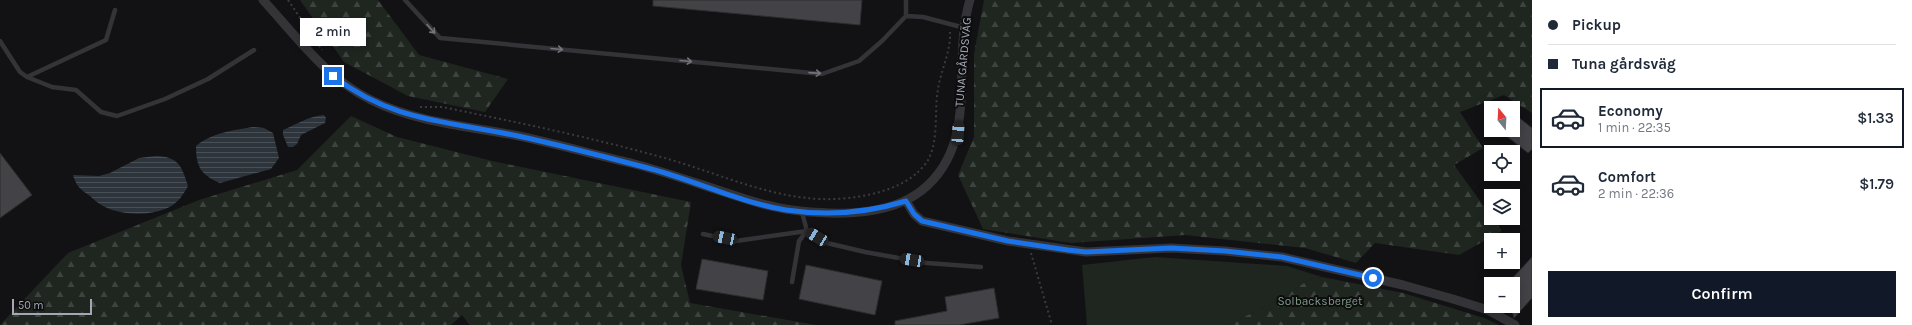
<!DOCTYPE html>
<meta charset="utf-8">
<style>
body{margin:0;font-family:Karla,sans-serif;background:#f6f6f7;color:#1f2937;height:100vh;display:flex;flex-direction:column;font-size:15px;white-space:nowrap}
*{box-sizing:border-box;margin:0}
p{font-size:13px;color:#747a83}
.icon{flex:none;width:22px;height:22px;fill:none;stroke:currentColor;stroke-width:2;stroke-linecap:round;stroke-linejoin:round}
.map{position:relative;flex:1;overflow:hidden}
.sheet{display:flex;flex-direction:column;background:#fff;width:380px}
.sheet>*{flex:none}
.guide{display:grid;align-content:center;height:88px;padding:0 16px;background:#fff}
.needle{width:26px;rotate:342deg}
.controls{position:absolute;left:1484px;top:101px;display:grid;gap:8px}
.controls a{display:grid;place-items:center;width:36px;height:36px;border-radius:0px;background:#fff;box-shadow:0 2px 10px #0003;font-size:20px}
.scale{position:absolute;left:12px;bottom:10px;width:80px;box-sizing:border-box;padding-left:4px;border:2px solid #a5a8b3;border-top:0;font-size:11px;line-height:14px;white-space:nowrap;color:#a5a8b3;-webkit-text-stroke:3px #0d0d0f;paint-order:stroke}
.end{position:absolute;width:18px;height:18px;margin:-9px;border:5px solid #1a73e8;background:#fff;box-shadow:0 0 0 2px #fff}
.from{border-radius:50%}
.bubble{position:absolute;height:28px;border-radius:0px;background:#fff;box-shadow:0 2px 10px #0003;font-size:13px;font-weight:600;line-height:28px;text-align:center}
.car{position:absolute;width:12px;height:24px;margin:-12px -6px;border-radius:5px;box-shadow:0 0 3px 1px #0007;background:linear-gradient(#222 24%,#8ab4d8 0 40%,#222 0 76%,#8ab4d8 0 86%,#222 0)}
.guide b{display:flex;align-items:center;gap:14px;height:38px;font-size:15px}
.guide b+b{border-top:1px solid #e0e1e3}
.guide i{width:10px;height:10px;background:#1f2937}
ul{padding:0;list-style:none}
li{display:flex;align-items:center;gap:12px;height:60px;margin:0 8px 6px;padding:0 8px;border:2px solid transparent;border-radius:0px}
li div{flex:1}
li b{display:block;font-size:15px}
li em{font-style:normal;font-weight:600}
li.on{border-color:#111827}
li>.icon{width:36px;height:36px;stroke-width:1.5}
.action{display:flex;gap:8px;margin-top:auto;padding:8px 16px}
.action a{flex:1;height:46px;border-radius:0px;background:#111827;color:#fff;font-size:16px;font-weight:600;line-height:46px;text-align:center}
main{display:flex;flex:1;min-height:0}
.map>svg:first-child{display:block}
.grass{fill:#1f2620}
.forest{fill:url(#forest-firs)}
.water{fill:url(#water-rules)}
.building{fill:#424247;stroke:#2d2d2f}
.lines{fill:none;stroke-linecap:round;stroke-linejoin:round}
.path{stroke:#3a3b3f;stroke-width:2;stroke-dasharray:2 3;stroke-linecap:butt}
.service{stroke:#343438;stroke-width:4.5}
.minor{stroke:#343438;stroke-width:9}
.oneway{stroke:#72747c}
.route{stroke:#1a73e8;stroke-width:5}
.labels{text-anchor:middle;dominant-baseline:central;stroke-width:4;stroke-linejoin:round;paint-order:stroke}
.street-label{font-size:12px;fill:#a5a8b3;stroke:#0d0d0f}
.park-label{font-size:12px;fill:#7e9c83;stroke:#0d0d0f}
</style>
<main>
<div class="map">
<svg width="1532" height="325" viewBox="0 0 1532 325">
<defs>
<pattern id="forest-firs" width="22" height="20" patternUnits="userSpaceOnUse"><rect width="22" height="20" fill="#1f2620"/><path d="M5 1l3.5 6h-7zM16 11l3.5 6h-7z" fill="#3d433e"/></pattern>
<pattern id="water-rules" width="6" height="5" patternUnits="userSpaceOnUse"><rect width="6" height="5" fill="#2d343b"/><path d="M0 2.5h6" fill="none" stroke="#484f55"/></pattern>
</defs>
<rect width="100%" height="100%" fill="#121214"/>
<path class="grass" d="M1155 257 1287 266 1322 277 1310 279 1280 299 1228 325H1087L1082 265Z"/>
<path class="forest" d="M300 0H378L419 55 508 79 485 112 408 96 344 62Z
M984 0H1532V113L1504 95 1460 112 1483 148 1454 165 1491 216V218H1493L1502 231 1459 255 1375 243 1356 263 1305 248 1185 235 1071 243 983 229 958 175 974 137V54Z
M351 116 397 137 492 161 691 202 681 265 690 303 816 325H470L462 315 451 325H0L68 253 199 200 297 170Z
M1322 277 1403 293 1484 318 1499 325H1228L1280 299 1310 279Z"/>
<path class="water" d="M324 115 326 118 325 123 301 135 297 144 293 147H288L283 135V130C297 124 309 116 324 115Z
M253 127 264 128 273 133 279 158 271 169 220 183C201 175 196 167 196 146 211 133 234 130 253 127Z
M155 156C178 156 182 166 188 186 183 195 177 205 165 209 148 216 121 215 105 207 99 204 94 200 90 196 81 190 76 186 73 175L99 176 110 173 139 158Z"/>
<path class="building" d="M653 0H862L860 25 653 6Z
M1517 116 1532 128V149L1528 153 1499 130H1513V121Z
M0 153 32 195 0 218Z
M1532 257V298L1514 318 1513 314 1504 306H1513V284H1507Z
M702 259 768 271 763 300 696 289Z
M806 265 882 281 875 315 799 299Z
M994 288 999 318 959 325H895V321L947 311 945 297Z"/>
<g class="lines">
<path class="path" d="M288 0 322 50
M420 107H442C516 122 589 137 661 157 709 170 758 193 807 198 839 202 891 196 917 173 921 169 927 163 929 158 939 137 934 111 938 89 941 70 951 51 950 32
M1031 253 1052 325"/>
<path class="service" d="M405 0 440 38 822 74 859 61 882 41 906 16V0
M906 16 923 17 965 28
M0 41 20 72 27 77 52 87 76 90 101 112 117 116 165 99 208 79 254 50
M27 77 106 40 115 10
M703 234 736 241 807 231 827 243 865 252 927 263 981 267
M792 282 799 241 807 231 802 212"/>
<path class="minor" d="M263 0C297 37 325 77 371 100 415 122 466 126 514 135 553 143 592 154 631 163 662 171 693 182 724 192 749 200 774 209 800 211 839 215 888 216 921 191 982 143 950 64 970 0
M906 201 914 214 922 221 1008 241 1086 252 1171 248 1225 251 1282 257 1403 285 1453 299 1488 310 1515 325"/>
</g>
<defs><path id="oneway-shaft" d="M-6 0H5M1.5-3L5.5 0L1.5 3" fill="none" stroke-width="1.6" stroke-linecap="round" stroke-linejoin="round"/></defs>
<g class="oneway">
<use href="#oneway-shaft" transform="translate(431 29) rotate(48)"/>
<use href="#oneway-shaft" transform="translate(557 49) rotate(5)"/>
<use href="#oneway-shaft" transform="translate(686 61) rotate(5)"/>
<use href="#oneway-shaft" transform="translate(815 73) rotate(4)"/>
</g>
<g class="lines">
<path class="route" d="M333 76C392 122 449 121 518 136 560 145 602 156 644 167 692 179 738 202 786 210 826 216 867 213 906 201L914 214 922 221 1008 241 1068 250 1086 252 1171 248 1225 251 1282 257 1373 278"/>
</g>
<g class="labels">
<g class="street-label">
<text transform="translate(963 62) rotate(-85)">TUNA GÅRDSVÄG</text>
</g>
<g class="park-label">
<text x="1320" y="301">Solbacksberget</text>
</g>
</g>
</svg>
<div class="controls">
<a><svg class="needle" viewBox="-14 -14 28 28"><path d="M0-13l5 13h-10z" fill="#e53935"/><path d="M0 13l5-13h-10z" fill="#747a83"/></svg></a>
<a><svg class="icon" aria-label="locate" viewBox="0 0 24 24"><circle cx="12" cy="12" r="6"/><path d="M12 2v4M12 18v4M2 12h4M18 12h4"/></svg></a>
<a><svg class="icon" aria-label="layers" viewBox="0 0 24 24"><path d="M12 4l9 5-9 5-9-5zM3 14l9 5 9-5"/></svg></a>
<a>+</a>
<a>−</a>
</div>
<div class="scale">50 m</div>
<i class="end from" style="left:1373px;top:278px"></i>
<i class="end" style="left:333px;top:76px"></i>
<div class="bubble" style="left:300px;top:18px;width:66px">2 min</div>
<i class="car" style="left:958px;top:133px;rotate:4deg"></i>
<i class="car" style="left:817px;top:237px;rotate:301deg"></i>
<i class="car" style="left:725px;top:238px;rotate:282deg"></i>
<i class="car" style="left:912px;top:260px;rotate:280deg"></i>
</div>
<section class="sheet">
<div class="guide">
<b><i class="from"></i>Pickup</b>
<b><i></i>Tuna gårdsväg</b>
</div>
<ul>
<li class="on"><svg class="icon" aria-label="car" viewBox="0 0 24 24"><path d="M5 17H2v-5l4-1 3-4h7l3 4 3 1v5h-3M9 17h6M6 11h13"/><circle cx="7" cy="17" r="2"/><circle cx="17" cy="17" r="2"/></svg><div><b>Economy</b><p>1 min · 22:35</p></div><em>$1.33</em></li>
<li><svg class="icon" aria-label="car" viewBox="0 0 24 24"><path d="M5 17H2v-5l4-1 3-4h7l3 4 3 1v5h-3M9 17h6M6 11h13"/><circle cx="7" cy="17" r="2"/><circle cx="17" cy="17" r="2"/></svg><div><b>Comfort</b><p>2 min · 22:36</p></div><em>$1.79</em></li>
</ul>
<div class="action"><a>Confirm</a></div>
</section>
</main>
